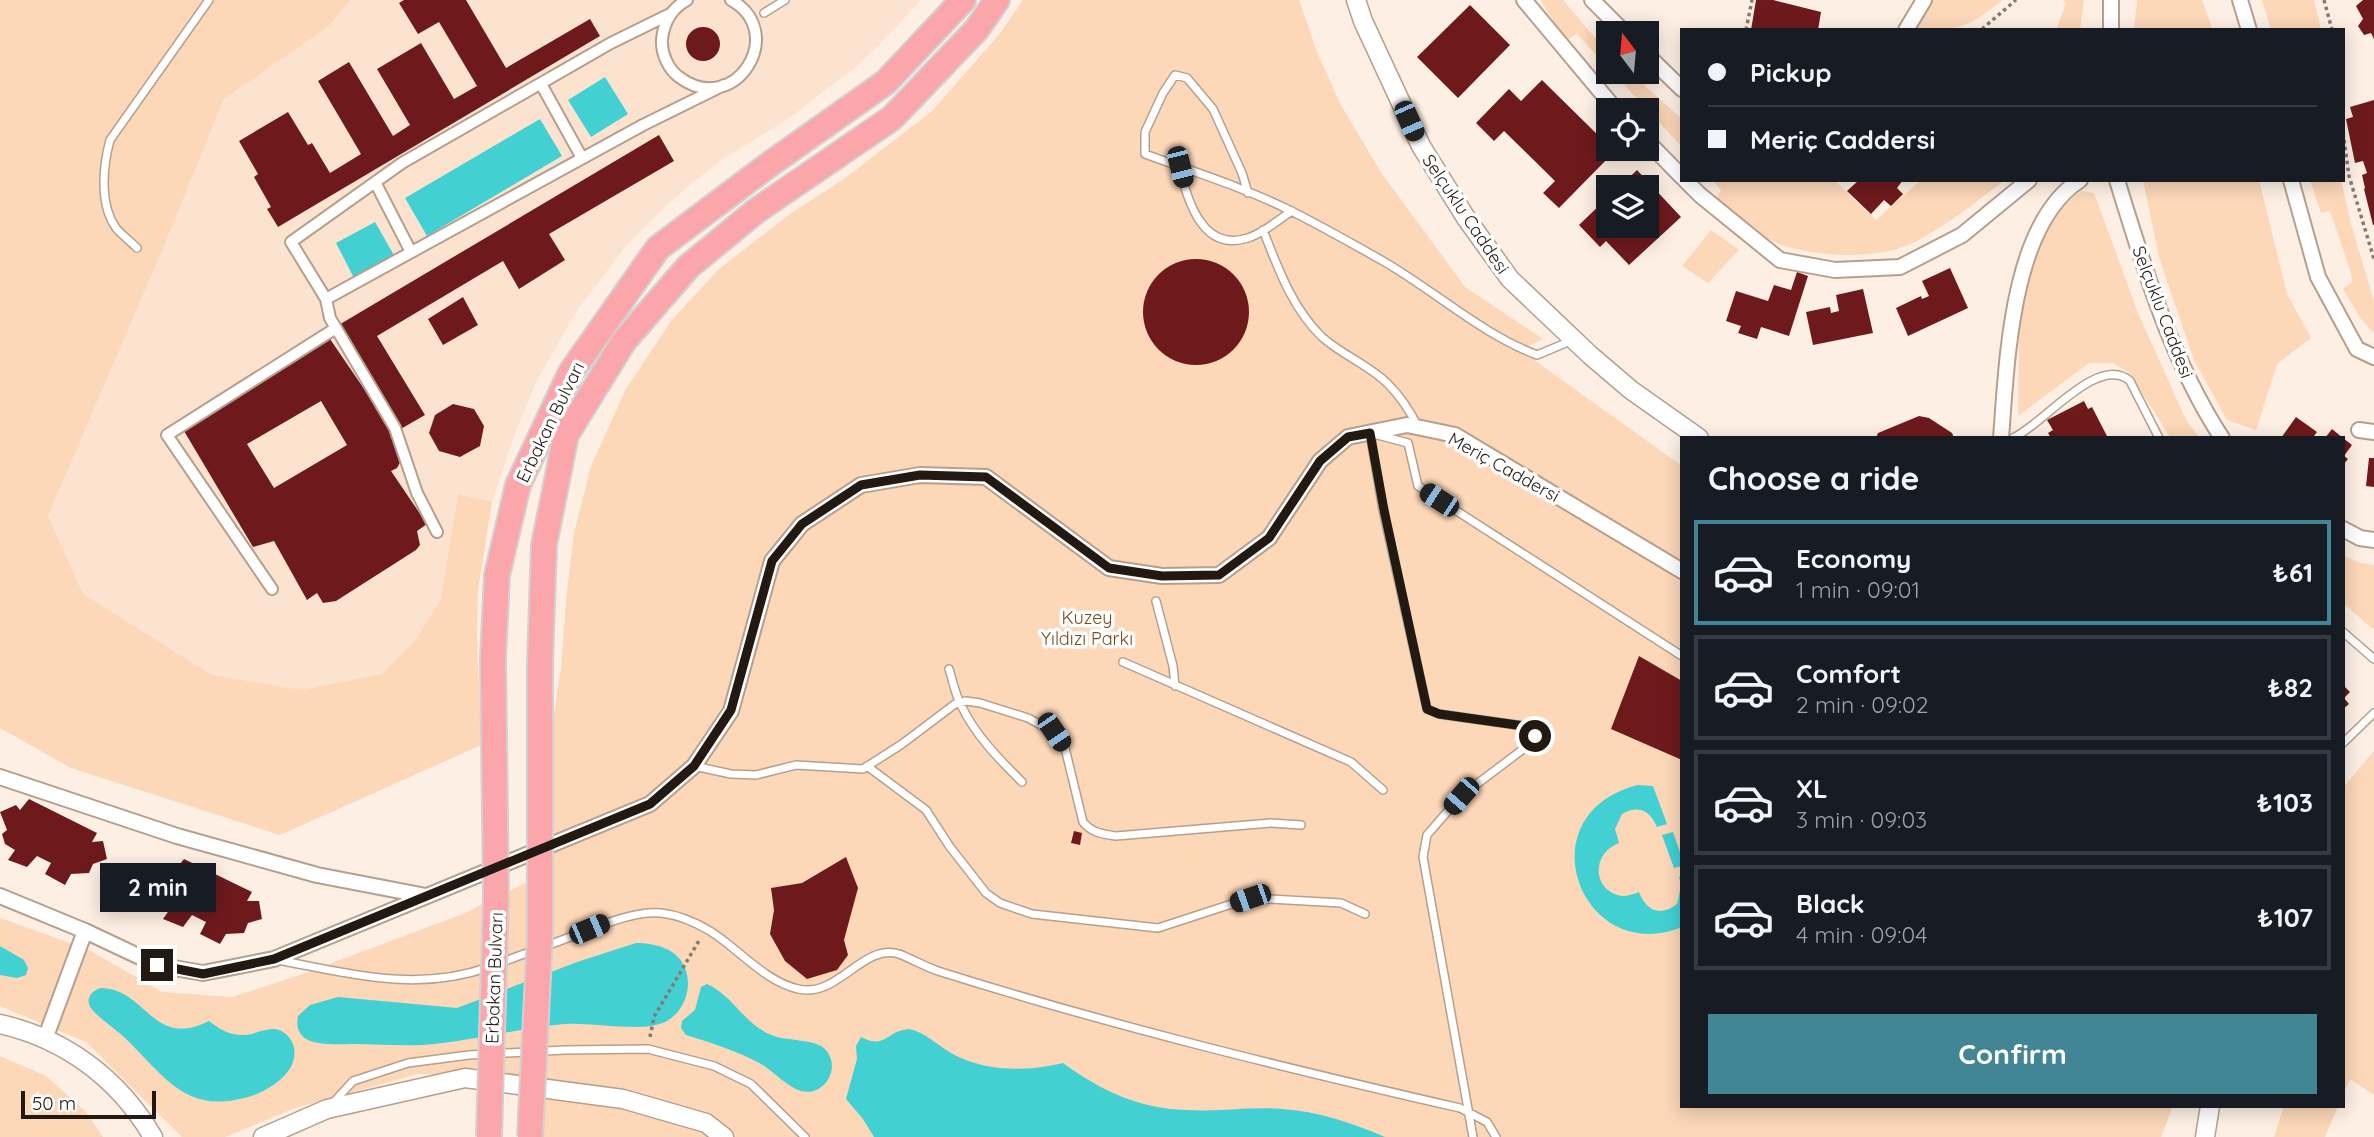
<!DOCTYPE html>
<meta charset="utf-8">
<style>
body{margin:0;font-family:Quicksand,sans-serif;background:#20242c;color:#f1f3f6;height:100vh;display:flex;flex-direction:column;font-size:26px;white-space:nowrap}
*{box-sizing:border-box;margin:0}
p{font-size:23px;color:#9ea1a6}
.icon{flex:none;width:38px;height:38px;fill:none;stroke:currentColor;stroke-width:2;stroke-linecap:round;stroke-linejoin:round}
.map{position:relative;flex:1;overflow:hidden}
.side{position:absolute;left:1680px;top:436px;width:665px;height:672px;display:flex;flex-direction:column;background:#171b24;border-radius:0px;box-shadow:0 4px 18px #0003}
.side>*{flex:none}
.banner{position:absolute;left:1680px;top:28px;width:665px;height:154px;border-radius:0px;box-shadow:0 4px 18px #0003;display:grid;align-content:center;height:154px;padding:0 28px;background:#171b24}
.needle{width:46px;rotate:344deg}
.tools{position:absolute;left:1596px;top:21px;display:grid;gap:14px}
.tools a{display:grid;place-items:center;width:63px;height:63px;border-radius:0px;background:#171b24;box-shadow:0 4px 18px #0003;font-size:35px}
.scale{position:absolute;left:21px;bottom:18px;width:135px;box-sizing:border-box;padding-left:7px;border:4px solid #211912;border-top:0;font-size:19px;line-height:24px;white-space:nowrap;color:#211912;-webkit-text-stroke:5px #fff;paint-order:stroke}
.end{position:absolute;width:32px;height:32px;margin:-16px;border:9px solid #211912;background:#fff;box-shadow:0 0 0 4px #fff}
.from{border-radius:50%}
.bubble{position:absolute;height:49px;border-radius:0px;background:#171b24;box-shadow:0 4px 18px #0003;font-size:23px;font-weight:800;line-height:49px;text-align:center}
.car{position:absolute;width:21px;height:42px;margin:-21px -10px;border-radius:9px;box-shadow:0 0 5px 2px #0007;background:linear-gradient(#222 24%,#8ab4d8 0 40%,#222 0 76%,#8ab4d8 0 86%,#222 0)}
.banner b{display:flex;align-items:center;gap:24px;height:66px;font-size:26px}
.banner b+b{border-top:2px solid #363941}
.banner i{width:18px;height:18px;background:#f1f3f6}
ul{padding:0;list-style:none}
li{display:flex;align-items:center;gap:21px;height:105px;margin:0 14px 10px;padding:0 14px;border:4px solid #363941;border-radius:0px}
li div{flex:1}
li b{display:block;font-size:26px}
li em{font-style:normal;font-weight:800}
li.active{border-color:#428695}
li>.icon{width:63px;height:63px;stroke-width:1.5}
h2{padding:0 28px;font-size:32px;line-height:84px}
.primary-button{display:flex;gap:14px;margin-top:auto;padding:14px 28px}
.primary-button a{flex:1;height:80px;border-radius:0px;background:#428695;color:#fff;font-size:28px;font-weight:800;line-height:80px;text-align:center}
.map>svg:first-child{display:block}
.built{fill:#fce3d0}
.green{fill:#fcd7b8}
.water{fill:#42d0d3}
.building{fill:#6e1a1d;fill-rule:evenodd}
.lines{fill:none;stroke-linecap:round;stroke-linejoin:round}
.service-casing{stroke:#b6a08d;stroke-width:10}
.pedestrian-casing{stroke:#b6a08d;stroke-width:14}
.minor-casing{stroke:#b6a08d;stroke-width:18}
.tertiary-casing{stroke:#b6a08d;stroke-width:21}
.trunk-casing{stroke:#d3d1d0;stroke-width:28}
.path{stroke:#857a71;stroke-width:3.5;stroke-dasharray:3.5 3.5;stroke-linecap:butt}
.service{stroke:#fff;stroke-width:7}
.pedestrian{stroke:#fff;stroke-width:10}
.minor{stroke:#fff;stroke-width:14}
.tertiary{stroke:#fff;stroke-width:18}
.trunk{stroke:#faa6aa;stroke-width:24}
.trunk-bridge-casing{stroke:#d3d1d0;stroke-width:28;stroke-linecap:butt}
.trunk-bridge{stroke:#faa6aa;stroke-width:24}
.route{stroke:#211912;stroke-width:9}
.labels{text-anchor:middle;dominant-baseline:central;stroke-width:7;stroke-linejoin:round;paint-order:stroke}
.street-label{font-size:18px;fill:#211912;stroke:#fff}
.park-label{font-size:18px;fill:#7a4a1b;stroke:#fff}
</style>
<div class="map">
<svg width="2374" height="1137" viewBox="0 0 2374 1137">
<rect width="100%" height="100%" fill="#fdefe3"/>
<path class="built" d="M350 0H921L881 43 857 66 788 119 720 161 692 183 669 203 626 246 578 309 537 380 516 431 492 502 458 494 441 599 414 642 382 674 303 690 212 675 83 594 48 516 161 253 224 99 329 26Z"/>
<path class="green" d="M0 0H350L329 26 224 99 161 253 48 516 83 594 212 675 303 690 382 674 414 642 441 599 458 494 492 502 478 590 477 634 481 745 280 835 71 768 0 728Z
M1023 0H1299L1317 52 1341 105 1380 171 1465 287 1543 339 1520 350 1682 466V1106H2173L2161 1137H538L543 1076 418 1074 295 1108 225 1137H182L86 1042 0 1006V918L87 949 162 992 232 997 300 975 463 914 549 871 545 775 561 668 566 601 574 533 591 466 626 389 671 321 719 269 790 214 844 179 931 112 998 36Z
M1541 0H1563L1608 53V68L1577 34 1565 41Z
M1933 0H2002C1969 28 1958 30 1915 30Z
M2063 0H2084L2080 30H2056L2066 3Z
M2137 0H2202L2213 30H2134Z
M2262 0H2314L2321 30H2271Z
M1612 72H1629L1682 119V147Z
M1712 180H1834L1876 220 1921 180H2005C1976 202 1947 225 1915 242 1876 262 1800 258 1762 236 1746 226 1730 212 1715 200L1721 190Z
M2143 180H2259L2287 294 2311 338 2277 364 2256 430 2227 420 2194 360 2159 257Z
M2310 180H2341L2352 228 2374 301V333L2361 319 2343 289 2352 282 2351 273 2330 211 2321 213Z
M2081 191 2094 193 2138 313 2186 420 2199 437H2170L2130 373 2113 363H2089L2018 416 2019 336 2028 264 2054 215Z
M1711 230 1739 250 1708 283 1682 266Z
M2343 555 2360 563 2374 565V630L2343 603Z
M2374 751V1095L2350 1079 2343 1094V788Z
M0 1056 46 1076 85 1111 103 1137H0Z
M2284 1106H2338L2325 1137H2274Z"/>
<path class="water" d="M605 77 628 114 591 137 568 100Z
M540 119 562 156 427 236 405 198Z
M375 222 395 257 354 278 336 243Z
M1638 785 1653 786 1667 824 1657 827C1650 810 1638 805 1622 814L1615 829 1619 843C1590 854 1593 892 1622 896 1628 896 1634 894 1639 892 1646 911 1661 917 1677 904L1681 886 1679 877 1682 876V927C1581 968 1523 814 1638 785Z
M1673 832 1682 858V866L1674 868 1662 835Z
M636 943C648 943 661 945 672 952 697 969 691 1009 665 1022 642 1033 592 1022 565 1024 517 1028 470 1042 423 1045 400 1046 377 1044 354 1044 341 1044 318 1046 306 1039 298 1034 296 1025 298 1016L310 1005 338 997 457 1008 577 962Z
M0 946 24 960 28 968 26 975 17 978 0 975Z
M707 984C732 995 742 1021 769 1034 785 1042 814 1038 825 1049 842 1067 825 1097 801 1091 787 1087 773 1071 761 1064 737 1051 712 1043 686 1035L681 1028 682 1021 695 1010 701 987Z
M100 988C147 988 152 1050 209 1021 219 1029 229 1035 243 1035 259 1035 273 1021 288 1036 297 1046 296 1059 289 1070 279 1084 261 1094 244 1098 184 1114 162 1073 124 1037 116 1029 91 1013 89 1004 87 996 93 991 100 988Z
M909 1029C925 1032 937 1045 951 1053 985 1072 1026 1072 1063 1063 1100 1090 1139 1109 1186 1110 1218 1112 1249 1106 1282 1109 1317 1111 1352 1123 1385 1137H874L863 1119 846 1099 857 1059 856 1046 861 1037C885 1050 886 1031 909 1029Z"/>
<path class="building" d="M404 0H466L506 68 590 19 600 36 278 227 267 209 271 207 254 177 258 174 239 141 288 112 308 145 312 143 330 173 361 154 318 81 349 62 393 136 410 125 377 69 421 43 454 99 477 86 439 22 418 34 399 3Z
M1756 0H1773L1821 12 1818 30H1751Z
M2363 0H2374V39L2371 33 2364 35 2358 26 2363 19 2356 6Z
M1470 5 1510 45 1458 98 1417 57Z
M686 44a17 17 0 1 1 34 0a17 17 0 1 1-34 0Z
M1542 80 1608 145V149L1615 151 1559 208 1543 193 1555 181 1504 131 1494 141 1476 123 1509 89 1521 101Z
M2374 100V225H2373L2364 189 2365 188 2362 175 2367 173 2363 161 2355 163 2346 119 2353 117 2350 107Z
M659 135 674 161 549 234 565 260 519 289 503 261 377 336 425 415 399 430 337 326Z
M1637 170 1681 217 1629 265 1606 241 1600 247 1579 225 1608 197V226H1647V187H1619Z
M1859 180H1903L1897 188 1903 194 1891 206 1884 200 1871 214 1847 191Z
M1143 312a53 53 0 1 1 106 0a53 53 0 1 1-106 0Z
M1950 268 1968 308 1908 336 1896 308 1921 296 1922 299 1929 296 1922 281Z
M1797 272 1808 276 1789 336 1761 327 1757 339 1738 333 1741 326 1726 321 1736 291 1768 301 1774 285 1791 290Z
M1863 289 1873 333 1813 345 1806 312 1830 307 1831 313 1839 311 1836 295Z
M463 297 478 325 443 345 428 319Z
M330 339 388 424 403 457 397 468 391 471 427 524 417 531 420 545 416 550 336 601 323 603 317 593 307 600 274 541 253 547 184 431ZM321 401 347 445 274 488 247 444Z
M2084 401 2088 409 2092 407 2108 438H2051L2048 433 2053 430 2047 420Z
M453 404 474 409 484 426 480 446 460 457 439 451 429 433 435 415Z
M1919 416 1929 418 1952 433 1954 438H1876L1878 433Z
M2296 417 2317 432 2314 436 2316 438H2281Z
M2332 429 2343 438H2325Z
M2343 438 2352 445 2344 456 2348 459 2343 465Z
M2369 458H2374V487L2366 486Z
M1639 656 1682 681V760L1611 729Z
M2343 685 2350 692 2344 698 2349 704 2343 709Z
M29 799 97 833 92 842 103 841 107 859 93 864 89 873 71 874 65 885 45 874 51 863 37 856 27 867 8 860 15 850 5 844 2 834 7 830 0 812 16 805 20 810Z
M1074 831 1082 833 1080 845 1071 843Z
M846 857 858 888 844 940 848 955 837 970 807 979 785 961 770 934 774 910 771 888 802 883Z
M184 859 252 892 247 901H259L262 919 248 923 244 933 226 934 220 944 200 934 206 922 192 915 183 927 163 919 170 909 160 903 157 894 162 890 155 871 171 865 175 870Z"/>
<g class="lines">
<g class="service-casing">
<path id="service" d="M764 13 785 0
M1179 167C1187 198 1201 250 1244 239 1261 235 1278 220 1292 211
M1248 193 1242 173 1213 109 1187 78 1175 75 1163 93 1145 132V154C1191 171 1240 186 1285 208 1318 224 1351 243 1383 261 1435 291 1480 333 1537 355L1573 340
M1263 230C1278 268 1292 308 1322 337 1342 355 1369 365 1388 384 1401 397 1410 411 1418 427
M137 248C131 242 122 235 116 228 99 204 103 166 110 140L209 0
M2013 438C2043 425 2098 353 2130 381L2159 438
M1156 601 1173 666 1175 686
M2343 632 2374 659
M1123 662 1351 762 1383 790
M949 669C953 681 955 694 961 705 975 735 999 759 1022 782
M2343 743 2374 713
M694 766 731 774 756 775 796 765 863 769 902 744 955 704 966 701 980 703 1028 718 1054 732 1065 748 1083 822C1092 833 1102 834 1116 836L1271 823 1301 825
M867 766 926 810 950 847 986 893 1000 903 1032 914 1158 928 1250 898 1341 903 1365 914
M277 960C350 973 416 993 489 967
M500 963C523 954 547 946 570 937 594 928 634 910 661 913 679 915 695 922 710 931 739 949 764 981 798 989 839 998 862 943 899 954 912 959 924 966 938 971 1109 1025 1285 1068 1460 1108L1487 1122 1496 1137
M332 1104 353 1081 408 1063 469 1055 565 1050 648 1049 714 1066 751 1084 805 1137
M1473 1137 1423 857 1427 835 1461 796 1522 750 1535 736 1533 728 1524 726 1439 714 1427 709 1383 510 1370 433 1408 443 1418 486 1682 656"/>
</g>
<g class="pedestrian-casing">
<path id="pedestrian" d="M687 0C672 8 664 22 662 39 661 53 668 69 679 77 735 119 789 32 731 0
M670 14 611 43 402 163 291 242 326 299 643 125 724 85
M541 84 582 158
M375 182 411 252
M326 299 330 318 395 428 417 493 437 532
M272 589 167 435 336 328"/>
</g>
<g class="minor-casing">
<path id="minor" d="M1524 0 1616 110
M1592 0 1625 33
M2240 0 2249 30
M1906 30 1924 0
M2111 30V0
M1647 55 1682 89
M1647 141 1682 177
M1685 180 1700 195 1780 260 1835 270 1900 267 1962 235 2029 180
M2117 180C2144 268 2171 360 2222 438
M2291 180 2318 277 2357 349 2374 357
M2359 430 2374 432
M2001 438C2007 364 2010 225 2080 180
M2343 529 2360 538 2374 540
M0 777 177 836 317 875 426 896
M0 896 85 931 157 965 203 973 274 959 650 804 694 766 731 711 772 561 802 524 861 485 920 475 986 477 1109 568 1162 576 1219 575 1269 538 1320 461 1348 437 1407 425 1455 435 1682 571
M45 1039 85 931"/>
</g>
<g class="tertiary-casing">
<path id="tertiary" d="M1356 0 1363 21 1421 146 1466 218 1510 279 1590 355 1631 390 1699 438
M0 1024C66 1039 119 1079 153 1137
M263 1137 327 1109 465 1078 623 1099 706 1123 724 1137
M2205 1137 2210 1106"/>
</g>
<g class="trunk-casing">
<path id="trunk" d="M493 658 497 575 518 485 571 372 658 248 770 164 886 82 963 0
M540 662 544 545 566 435 624 341 688 267 756 211 892 118 977 29 997 0"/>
</g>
<path class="path" d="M2324 0 2332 30
M1982 29 2016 0
M1746 30 1752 0
M2343 97V108
M2343 133 2349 176 2374 259
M650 1037 654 1017 700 939"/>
<use href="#service" class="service"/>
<use href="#pedestrian" class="pedestrian"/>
<use href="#minor" class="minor"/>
<use href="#tertiary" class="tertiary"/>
<use href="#trunk" class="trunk"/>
<g class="trunk-bridge-casing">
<path id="trunk-bridge" d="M489 1137 496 896 493 658
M530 1137 540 935V662"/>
</g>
<use href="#trunk-bridge" class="trunk-bridge"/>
</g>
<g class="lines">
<path class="route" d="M157 965 203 974 274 959 650 804 694 766 731 710 772 561 802 524 861 485 920 475 986 477 1109 568 1162 576 1219 575 1269 538 1320 461 1348 437 1370 433 1384 510 1427 709 1439 714 1524 726 1533 728 1535 736"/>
</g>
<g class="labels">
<g class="street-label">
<text transform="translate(1466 214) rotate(56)">Selçuklu Caddesi</text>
<text transform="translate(2163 312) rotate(69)">Selçuklu Caddesi</text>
<text transform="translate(550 422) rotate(-64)">Erbakan Bulvarı</text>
<text transform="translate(1504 467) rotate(29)">Meriç Caddersi</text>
<text transform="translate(494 978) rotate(-88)">Erbakan Bulvarı</text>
</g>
<g class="park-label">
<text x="1087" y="617">Kuzey<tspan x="1087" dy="21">Yıldızı Parkı</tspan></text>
</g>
</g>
</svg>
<div class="tools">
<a><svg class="needle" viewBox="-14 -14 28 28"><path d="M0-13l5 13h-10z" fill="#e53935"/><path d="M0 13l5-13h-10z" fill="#9ea1a6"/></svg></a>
<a><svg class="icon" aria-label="locate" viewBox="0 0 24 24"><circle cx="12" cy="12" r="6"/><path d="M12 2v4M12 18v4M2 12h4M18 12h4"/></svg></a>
<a><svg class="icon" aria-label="layers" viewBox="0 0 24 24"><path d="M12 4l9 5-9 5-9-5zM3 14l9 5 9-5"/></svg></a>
</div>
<div class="scale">50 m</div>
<i class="end from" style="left:1535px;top:736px"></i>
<i class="end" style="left:157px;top:965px"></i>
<div class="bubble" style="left:100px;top:863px;width:116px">2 min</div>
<i class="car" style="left:1409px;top:121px;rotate:156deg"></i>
<i class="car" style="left:1180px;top:167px;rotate:166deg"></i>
<i class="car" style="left:1439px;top:500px;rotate:303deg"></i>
<i class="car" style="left:1054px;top:732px;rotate:146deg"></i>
<i class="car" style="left:1461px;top:796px;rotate:221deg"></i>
<i class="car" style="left:1250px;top:898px;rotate:251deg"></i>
<i class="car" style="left:589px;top:929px;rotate:67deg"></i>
<div class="banner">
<b><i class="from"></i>Pickup</b>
<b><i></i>Meriç Caddersi</b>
</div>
<section class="side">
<h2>Choose a ride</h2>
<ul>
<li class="active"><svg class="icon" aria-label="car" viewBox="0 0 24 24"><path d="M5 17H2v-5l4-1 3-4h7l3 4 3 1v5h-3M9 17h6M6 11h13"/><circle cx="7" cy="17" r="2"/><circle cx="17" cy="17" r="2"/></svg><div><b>Economy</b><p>1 min · 09:01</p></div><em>₺61</em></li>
<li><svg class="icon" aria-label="car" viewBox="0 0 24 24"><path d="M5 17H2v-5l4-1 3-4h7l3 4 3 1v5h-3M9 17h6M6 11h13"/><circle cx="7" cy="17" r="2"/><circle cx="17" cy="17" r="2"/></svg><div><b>Comfort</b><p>2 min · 09:02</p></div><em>₺82</em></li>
<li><svg class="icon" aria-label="car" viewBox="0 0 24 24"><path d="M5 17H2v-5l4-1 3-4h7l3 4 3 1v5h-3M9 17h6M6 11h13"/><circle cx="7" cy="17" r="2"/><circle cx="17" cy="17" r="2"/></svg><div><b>XL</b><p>3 min · 09:03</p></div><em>₺103</em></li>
<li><svg class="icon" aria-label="car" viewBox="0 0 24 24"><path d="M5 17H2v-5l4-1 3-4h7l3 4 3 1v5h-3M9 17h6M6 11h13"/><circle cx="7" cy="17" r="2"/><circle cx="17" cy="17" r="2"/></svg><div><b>Black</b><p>4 min · 09:04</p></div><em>₺107</em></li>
</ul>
<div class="primary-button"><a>Confirm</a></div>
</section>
</div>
